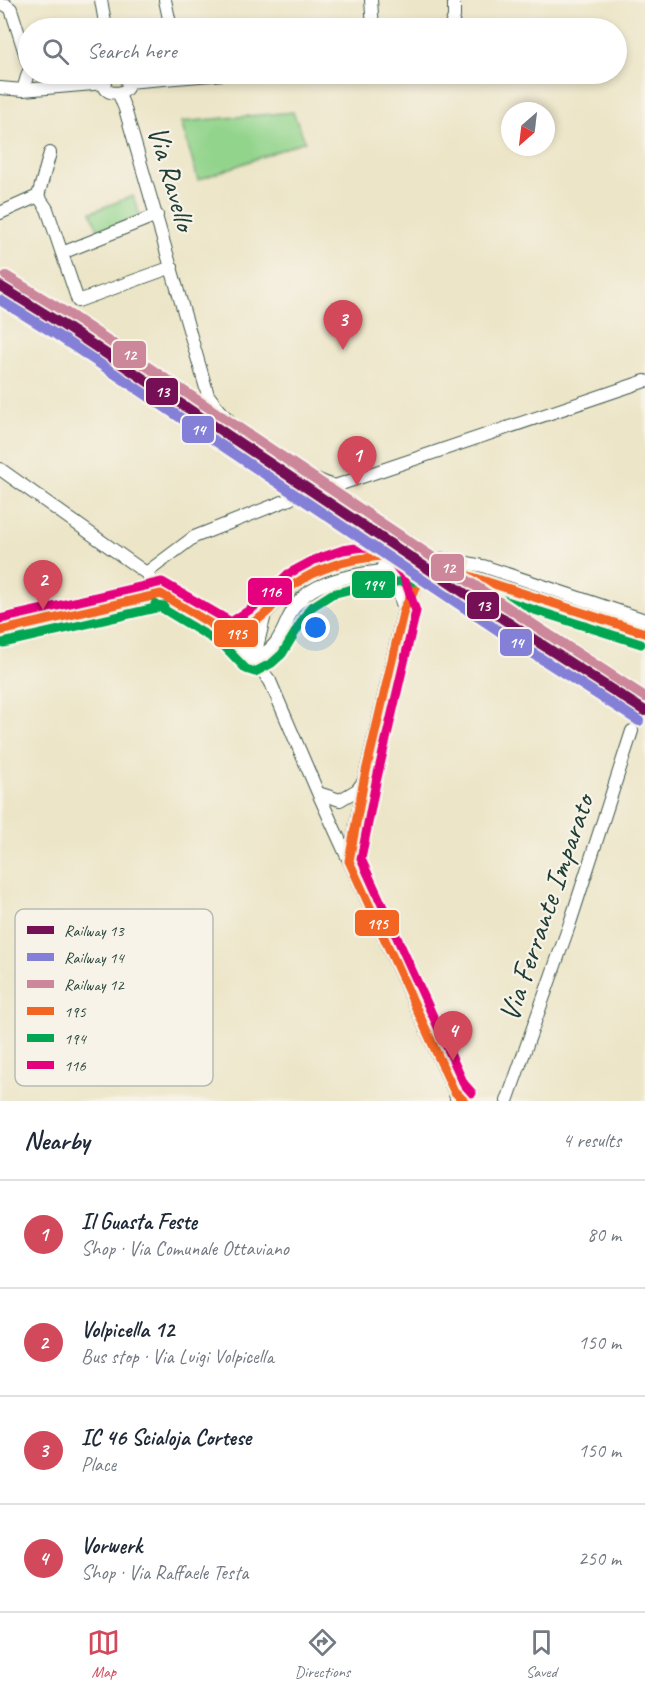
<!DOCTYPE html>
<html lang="en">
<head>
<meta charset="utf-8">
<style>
  body { margin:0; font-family:Caveat,sans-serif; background:#f6f6f7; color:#1f2937 }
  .compass { position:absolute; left:501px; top:102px; width:54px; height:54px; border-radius:50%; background:#fff; box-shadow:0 3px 9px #0003; rotate:208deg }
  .you { position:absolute; left:316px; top:628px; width:21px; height:21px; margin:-15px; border:4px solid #fff; border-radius:50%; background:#1a73e8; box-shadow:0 0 0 9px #1a73e833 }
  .badge { display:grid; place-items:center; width:39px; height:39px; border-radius:50%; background:#d1495b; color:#fff; font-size:20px; font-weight:700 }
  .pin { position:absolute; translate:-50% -50px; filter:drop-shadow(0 2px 3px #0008) }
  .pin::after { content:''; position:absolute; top:32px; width:21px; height:18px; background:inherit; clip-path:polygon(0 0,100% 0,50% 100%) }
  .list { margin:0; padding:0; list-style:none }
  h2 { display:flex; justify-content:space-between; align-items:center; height:78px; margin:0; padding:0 24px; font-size:26px }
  h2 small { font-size:20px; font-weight:400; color:#747a83 }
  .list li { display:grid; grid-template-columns:39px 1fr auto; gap:18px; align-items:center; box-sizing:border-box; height:108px; padding:0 24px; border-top:2px solid #e0e1e3 }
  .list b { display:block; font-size:22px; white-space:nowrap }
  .list p { margin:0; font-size:20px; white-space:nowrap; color:#747a83 }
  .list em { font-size:20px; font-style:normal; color:#747a83 }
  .icon { flex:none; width:33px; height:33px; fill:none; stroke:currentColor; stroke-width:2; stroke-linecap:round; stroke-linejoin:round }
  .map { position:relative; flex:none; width:645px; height:1101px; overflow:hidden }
  .search { position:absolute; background:#fff; box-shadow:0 3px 9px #0003; left:18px; right:18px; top:18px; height:66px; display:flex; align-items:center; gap:15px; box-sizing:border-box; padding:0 21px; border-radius:33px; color:#747a83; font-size:22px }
  .sheet { height:510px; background:#fff }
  nav { display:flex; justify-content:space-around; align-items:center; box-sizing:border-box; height:84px; border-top:2px solid #e0e1e3; background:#fff; font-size:16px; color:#747a83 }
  nav a { display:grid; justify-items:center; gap:3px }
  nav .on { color:#d1495b }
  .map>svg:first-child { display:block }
  .green { fill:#92d48c; stroke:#588860; stroke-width:1.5 }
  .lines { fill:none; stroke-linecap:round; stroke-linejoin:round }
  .minor-casing { stroke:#3e564a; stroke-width:14 }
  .minor { stroke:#fff; stroke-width:12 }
  .bus-1-casing { stroke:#f7f3e8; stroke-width:14 }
  .bus-2-casing { stroke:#f7f3e8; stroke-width:14 }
  .bus-3-casing { stroke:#f7f3e8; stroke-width:14 }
  .bus-1 { stroke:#f26522; stroke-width:9 }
  .bus-2 { stroke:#00a651; stroke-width:9 }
  .bus-3 { stroke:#e5007d; stroke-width:9 }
  .rail-1-casing { stroke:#f7f3e8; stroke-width:15 }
  .rail-2-casing { stroke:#f7f3e8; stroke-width:15 }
  .rail-3-casing { stroke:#f7f3e8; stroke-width:15 }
  .rail-1 { stroke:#751056; stroke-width:10 }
  .rail-2 { stroke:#8480d7; stroke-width:10 }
  .rail-3 { stroke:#cc879b; stroke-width:10 }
  .labels { text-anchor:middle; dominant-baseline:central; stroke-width:4.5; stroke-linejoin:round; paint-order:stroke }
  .street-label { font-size:30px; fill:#1f3d34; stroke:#f7f3e8 }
  .key { fill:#f7f3e8; stroke:#b6bcb2; stroke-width:1.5 }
  .key-label { font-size:16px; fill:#1f3d34 }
  .line-badge { stroke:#f7f3e8; stroke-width:2 }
  .badge-label { font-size:16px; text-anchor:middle; font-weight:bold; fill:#fff }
</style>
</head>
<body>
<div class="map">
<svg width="645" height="1101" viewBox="0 0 645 1101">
  <rect width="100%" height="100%" fill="#f7f3e8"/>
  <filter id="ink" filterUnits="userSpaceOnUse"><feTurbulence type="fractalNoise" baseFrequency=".0167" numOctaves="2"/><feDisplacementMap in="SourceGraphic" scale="12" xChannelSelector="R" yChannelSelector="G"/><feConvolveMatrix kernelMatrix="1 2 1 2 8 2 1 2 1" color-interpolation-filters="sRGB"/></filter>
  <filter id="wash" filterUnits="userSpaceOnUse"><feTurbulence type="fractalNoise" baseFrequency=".008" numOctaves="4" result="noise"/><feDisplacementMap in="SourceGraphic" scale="24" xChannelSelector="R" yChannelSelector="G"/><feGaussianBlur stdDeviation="1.35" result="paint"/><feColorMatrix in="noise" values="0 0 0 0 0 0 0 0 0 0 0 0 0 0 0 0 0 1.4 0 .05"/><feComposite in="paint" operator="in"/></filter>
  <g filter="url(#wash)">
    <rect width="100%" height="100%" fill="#ece5c7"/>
    <path class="green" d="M293,112L305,141L198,180L181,122Z
      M133,196L140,216L99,232L91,212Z"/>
  </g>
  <g filter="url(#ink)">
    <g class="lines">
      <defs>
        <path id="minor" d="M101,0L106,28
          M165,0L171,28
          M371,0L373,28
          M0,4L6,5L11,9L28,63
          M450,28L454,17V0
          M110,74C86,99 146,99 122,74
          M127,82L224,74
          M0,88L23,90L105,83
          M23,90L28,73
          M119,94L125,109L208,395C233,430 256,445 293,466C306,474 320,482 335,486L645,381
          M38,196L47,209L78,301L172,267
          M0,213L38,196L50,153
          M62,253L157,215
          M0,469L146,573L161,594L231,636L254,660L270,681L318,793L454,1091L457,1101
          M382,568L395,582L404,609
          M146,573L194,537L290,499
          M0,631L161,594
          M231,636C243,629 256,623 266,613C276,604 283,592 295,584C348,547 423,552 483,566L645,620
          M254,660C289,641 279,623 301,599C326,572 403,567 438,570C447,570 457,573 466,575L645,633
          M254,660L265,614
          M318,793L340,800L357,790L363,782
          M349,861L364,780L404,609L419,582L427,574L434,572
          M507,1101L570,923L632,731"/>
      </defs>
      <use href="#minor" class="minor-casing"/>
      <use href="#minor" class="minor"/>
      <defs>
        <path id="bus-1" d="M0,631L161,594L231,636C243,629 255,623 266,613C276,604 283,592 295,584C344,551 408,551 464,562
          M464,1101L454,1091L349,861L364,780L404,609L419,582L427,574L439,570L466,575L645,633"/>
        <path id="bus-2" d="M155,604L223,645L246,669L255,672L272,663L282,654L310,608L332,594L368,585L406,581L441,582L463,587L641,644
          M3,643L164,606"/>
        <path id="bus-3" d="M0,619L162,582L231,622L254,607L288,574L314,560L343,550L363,547L374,549L392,561L403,575L416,611L376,782L361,859L464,1084L472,1093"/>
      </defs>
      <use href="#bus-1" class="bus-1-casing"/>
      <use href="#bus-2" class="bus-2-casing"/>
      <use href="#bus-3" class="bus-3-casing"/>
      <use href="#bus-1" class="bus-1"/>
      <use href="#bus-2" class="bus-2"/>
      <use href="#bus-3" class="bus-3"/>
      <defs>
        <path id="rail-1" d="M0,286L63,325L527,635L645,711"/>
        <path id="rail-2" d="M0,300L57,335L520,645L639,721"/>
        <path id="rail-3" d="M6,276L70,315L534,625L645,697"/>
      </defs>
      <use href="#rail-1" class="rail-1-casing"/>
      <use href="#rail-2" class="rail-2-casing"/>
      <use href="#rail-3" class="rail-3-casing"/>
      <use href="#rail-1" class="rail-1"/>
      <use href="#rail-2" class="rail-2"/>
      <use href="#rail-3" class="rail-3"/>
    </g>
  </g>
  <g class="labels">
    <g class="street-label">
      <text transform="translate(172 178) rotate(74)">Via Ravello</text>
      <text transform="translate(546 908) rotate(-71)">Via Ferrante Imparato</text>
    </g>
  </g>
  <rect x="15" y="909" width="198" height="177" rx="9" class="key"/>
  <rect x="27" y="926" width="27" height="8" fill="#751056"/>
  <rect x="27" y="953" width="27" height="8" fill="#8480d7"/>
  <rect x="27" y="980" width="27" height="8" fill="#cc879b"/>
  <rect x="27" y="1007" width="27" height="8" fill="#f26522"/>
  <rect x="27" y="1034" width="27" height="8" fill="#00a651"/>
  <rect x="27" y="1061" width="27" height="8" fill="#e5007d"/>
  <g class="key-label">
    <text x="64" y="936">Railway 13</text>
    <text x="64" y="963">Railway 14</text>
    <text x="64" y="990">Railway 12</text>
    <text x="64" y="1017">195</text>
    <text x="64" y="1044">194</text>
    <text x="64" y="1071">116</text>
  </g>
  <g class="line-badge">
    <rect x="112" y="340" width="35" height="29" rx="6" fill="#cc879b"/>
    <rect x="145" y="377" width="34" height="29" rx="6" fill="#751056"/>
    <rect x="181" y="415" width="34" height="29" rx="6" fill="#8480d7"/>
    <rect x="430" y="553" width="35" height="29" rx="6" fill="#cc879b"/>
    <rect x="351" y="570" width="45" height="29" rx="6" fill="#00a651"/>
    <rect x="247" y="577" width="46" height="29" rx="6" fill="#e5007d"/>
    <rect x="466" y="591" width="34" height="29" rx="6" fill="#751056"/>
    <rect x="213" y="619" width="46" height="29" rx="6" fill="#f26522"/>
    <rect x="499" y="628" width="34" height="29" rx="6" fill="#8480d7"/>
    <rect x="354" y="909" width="46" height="28" rx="6" fill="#f26522"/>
  </g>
  <g class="badge-label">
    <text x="129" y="360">12</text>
    <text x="162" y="397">13</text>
    <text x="198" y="435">14</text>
    <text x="448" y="573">12</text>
    <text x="373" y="590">194</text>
    <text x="270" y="597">116</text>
    <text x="483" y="611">13</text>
    <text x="236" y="639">195</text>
    <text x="516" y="648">14</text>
    <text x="377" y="929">195</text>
  </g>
</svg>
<svg class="compass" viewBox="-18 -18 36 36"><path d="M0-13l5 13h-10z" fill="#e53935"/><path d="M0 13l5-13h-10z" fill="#747a83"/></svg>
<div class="you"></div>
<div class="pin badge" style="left:357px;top:486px">1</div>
<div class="pin badge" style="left:43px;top:610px">2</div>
<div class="pin badge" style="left:343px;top:350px">3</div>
<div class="pin badge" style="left:453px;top:1061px">4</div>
<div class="search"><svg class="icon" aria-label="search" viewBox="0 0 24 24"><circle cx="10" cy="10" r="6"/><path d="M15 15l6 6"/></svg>Search here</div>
</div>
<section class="sheet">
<h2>Nearby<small>4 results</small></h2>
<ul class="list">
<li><span class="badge">1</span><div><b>Il Guasta Feste</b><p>Shop · Via Comunale Ottaviano</p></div><em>80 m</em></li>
<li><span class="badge">2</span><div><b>Volpicella 12</b><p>Bus stop · Via Luigi Volpicella</p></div><em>150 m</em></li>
<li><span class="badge">3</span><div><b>IC 46 Scialoja Cortese</b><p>Place</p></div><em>150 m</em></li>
<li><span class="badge">4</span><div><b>Vorwerk</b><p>Shop · Via Raffaele Testa</p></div><em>250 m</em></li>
</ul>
</section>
<nav>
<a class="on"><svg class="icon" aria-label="map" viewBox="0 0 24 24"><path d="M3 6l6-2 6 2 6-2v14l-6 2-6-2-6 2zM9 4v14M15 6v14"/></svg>Map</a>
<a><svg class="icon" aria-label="directions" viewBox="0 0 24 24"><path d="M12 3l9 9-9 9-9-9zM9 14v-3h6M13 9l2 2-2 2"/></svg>Directions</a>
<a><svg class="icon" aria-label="saved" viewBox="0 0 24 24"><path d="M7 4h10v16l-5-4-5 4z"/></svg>Saved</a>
</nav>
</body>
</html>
